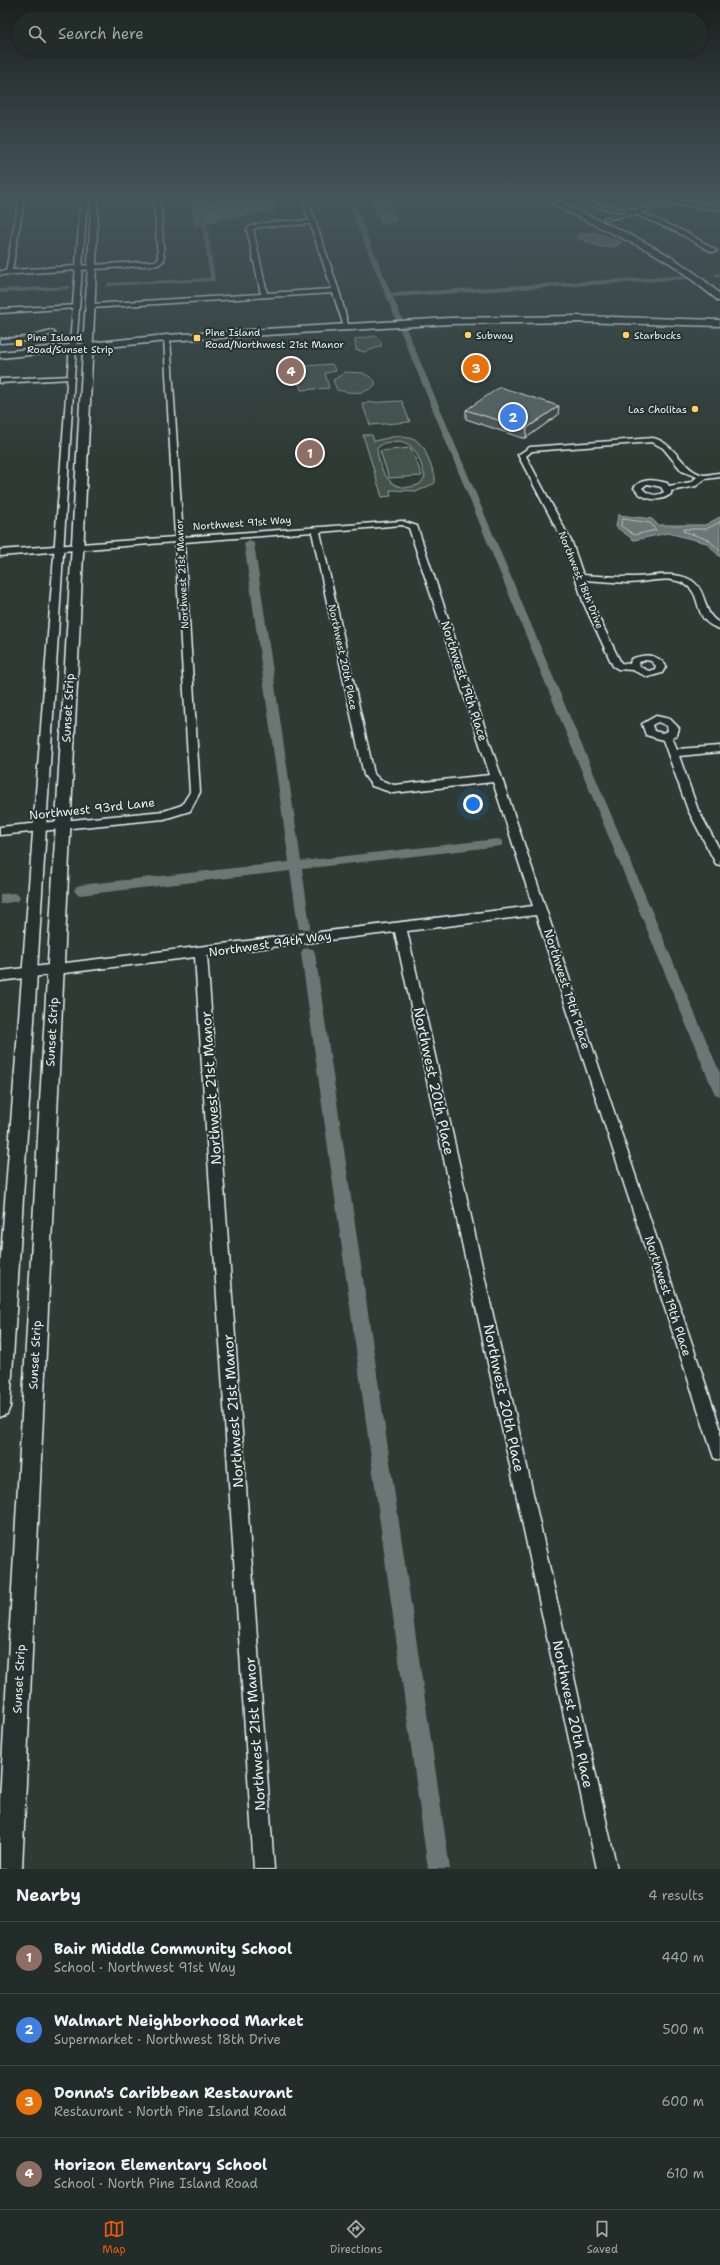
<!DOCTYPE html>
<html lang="en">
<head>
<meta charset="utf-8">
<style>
  body { margin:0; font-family:"Shantell Sans",sans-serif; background:#2a3430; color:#f1f3f6 }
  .you { position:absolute; left:473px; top:804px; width:14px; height:14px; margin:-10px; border:3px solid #fff; border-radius:50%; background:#1a73e8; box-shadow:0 0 0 6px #1a73e833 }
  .badge { display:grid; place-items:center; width:26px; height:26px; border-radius:50%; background:#ea580c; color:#fff; font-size:13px; font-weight:700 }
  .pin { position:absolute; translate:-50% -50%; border:2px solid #fff; box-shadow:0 1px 4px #0006 }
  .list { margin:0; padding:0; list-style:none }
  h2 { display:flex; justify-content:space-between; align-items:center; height:52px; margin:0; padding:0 16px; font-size:17px }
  h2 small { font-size:13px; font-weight:400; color:#a2a7a8 }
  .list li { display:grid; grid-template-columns:26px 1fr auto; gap:12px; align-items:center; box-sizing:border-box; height:72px; padding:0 16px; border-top:1px solid #3f4845 }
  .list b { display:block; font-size:15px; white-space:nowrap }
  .list p { margin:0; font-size:13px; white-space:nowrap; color:#a2a7a8 }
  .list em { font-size:13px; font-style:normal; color:#a2a7a8 }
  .icon { flex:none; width:22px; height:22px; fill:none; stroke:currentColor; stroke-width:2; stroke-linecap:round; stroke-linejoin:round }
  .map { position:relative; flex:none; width:720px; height:1869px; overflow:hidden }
  .search { position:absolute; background:#222c28; box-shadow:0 1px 3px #0004; left:12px; right:12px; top:12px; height:44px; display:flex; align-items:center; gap:10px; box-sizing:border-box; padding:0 14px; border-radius:22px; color:#a2a7a8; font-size:15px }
  .sheet { height:340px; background:#222c28 }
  nav { display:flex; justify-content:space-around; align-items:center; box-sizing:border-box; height:56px; border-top:1px solid #3f4845; background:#222c28; font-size:11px; color:#a2a7a8 }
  nav a { display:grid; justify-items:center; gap:2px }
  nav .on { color:#ea580c }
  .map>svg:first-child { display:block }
  .green { fill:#45524e; stroke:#96a2a3; fill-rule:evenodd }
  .water { fill:#6b7775; stroke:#9da8a9 }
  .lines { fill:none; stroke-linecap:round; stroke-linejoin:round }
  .shore { stroke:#b6c0c4; stroke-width:1 }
  .canal { fill:#6b7775; fill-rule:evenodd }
  .minor-casing { stroke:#e8f1f8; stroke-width:3 }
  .tertiary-casing { stroke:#e8f1f8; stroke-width:3 }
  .secondary-casing { stroke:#e8f1f8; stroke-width:3 }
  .trunk-casing { stroke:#e8f1f8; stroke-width:3 }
  .minor { fill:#26332d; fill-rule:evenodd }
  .tertiary { fill:#26332d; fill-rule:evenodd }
  .secondary { fill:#26332d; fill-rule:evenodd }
  .trunk { fill:#26332d; fill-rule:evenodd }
  .wall { fill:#4d5755; stroke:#e8f1f8 }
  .shaded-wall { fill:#3e4745; stroke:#e8f1f8 }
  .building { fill:#596563; stroke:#e8f1f8 }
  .poi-dot { fill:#ffd166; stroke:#26332d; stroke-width:1.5 }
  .labels { text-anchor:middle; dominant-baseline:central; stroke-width:4; stroke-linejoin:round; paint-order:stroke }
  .far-poi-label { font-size:10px; fill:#e8f1f8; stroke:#26332d; text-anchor:start }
  .far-street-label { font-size:10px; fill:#e8f1f8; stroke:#26332d }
  .street-label { font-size:12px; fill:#e8f1f8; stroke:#26332d }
  .near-street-label { font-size:14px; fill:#e8f1f8; stroke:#26332d }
</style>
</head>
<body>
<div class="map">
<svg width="720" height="1869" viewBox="0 0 720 1869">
  <rect width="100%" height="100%" fill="#2e3b35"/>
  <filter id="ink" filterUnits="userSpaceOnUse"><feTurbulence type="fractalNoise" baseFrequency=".025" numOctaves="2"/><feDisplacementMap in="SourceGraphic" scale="8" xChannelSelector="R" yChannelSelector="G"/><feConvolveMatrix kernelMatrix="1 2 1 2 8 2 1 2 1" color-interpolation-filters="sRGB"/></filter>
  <g filter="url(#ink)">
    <path class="green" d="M375,336L381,341V346L365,352L356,350L355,339Z
      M332,364L336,371L325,373L329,388L301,390L297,375L305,374L294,373L293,367Z
      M346,372L363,373L372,378L375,381V385C366,395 349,393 337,390L333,380Z
      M402,401L410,422L370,425L362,403Z
      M363,435H372L374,441L397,436L415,439L424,448L435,476V483L418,491L390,490L391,496L382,497ZM399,441C417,444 420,461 425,477L420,484C392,496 379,473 377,448L384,443Z
      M411,448L422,476L389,478L380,451Z"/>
    <path class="water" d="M191,194H269L274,210L225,218L195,226Z
      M664,194H680L689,199H720V207C705,203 674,202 664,194Z
      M385,199L396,221L382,222L372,200Z
      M594,232L622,242C607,254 591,243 576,237L579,234Z
      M618,515L652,519L658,525H705L720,517V557L707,543L668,533L634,540L616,527Z"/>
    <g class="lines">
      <path class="shore" d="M195,194L198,219L200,220L245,210L267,208L266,194
        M200,194L204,214L260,203V194
        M206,194L209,206L253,198L254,194
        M623,519L650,523L656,530L634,535L621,526Z
        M720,522L706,529H684L683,531L709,540L720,551"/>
      <path class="canal" d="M197,194H203L215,281L106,286L108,283L210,278Z
        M344,194H350L391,293L690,275L693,277L690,279L393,297L720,1073V1096L715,1094L713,1090Z
        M720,273V277L714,275L715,274Z
        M71,286L69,289L0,293V289Z
        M249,540L254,543L301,861L497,839L501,840L503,843L501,846L302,869L310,925L309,929H299L298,925L290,871L80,895L76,893L74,890L76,887L80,885L289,862L244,543Z
        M14,893L18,895L20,898L18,901L0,904V894Z
        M308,948L313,949L315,953L450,1869H428L301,953L303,949Z"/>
      <defs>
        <path id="minor" d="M20,194H25L12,270L156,261L158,260L154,194H160L164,260L158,265L0,275V271H6Z
          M301,194H306L339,291L349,328L344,327L333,293L91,308L88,306L91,304L261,294L247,229C255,220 296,221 309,221ZM310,224L332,289L267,293L253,229L260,227Z
          M576,194H581L600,205L634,210L675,200L720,206V210L675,204L640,212L688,233L717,251L712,252L675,231L635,214L604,220V218L628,212C608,209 591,210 576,194Z
          M79,305L77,308L0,313V309Z
          M52,331L55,333L54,334L28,341L0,343V339L28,337Z
          M167,336L170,338L183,537L402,521L417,526L720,1427V1460L714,1458L712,1452L536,915L407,931L617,1869H597L395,932L207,955L274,1869H254L195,957L0,981V971L533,906L493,782L393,793L372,786L364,775L312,532L184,542L200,792L190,811L164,819L0,835V827L164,811L182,805L190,792L175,542L0,556V550L175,537L164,338ZM402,525L409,528L490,775L394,785L380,780L374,774L320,532Z
          M72,376L73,377L70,379L0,383V379Z
          M653,438C677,444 682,471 704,475C709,475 715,473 720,473V477L705,479L696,486L671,491V494C659,503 642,500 634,488C642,477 655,480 667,483L669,486L691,482L697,477L682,471L663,448L652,442L532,451L526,456L572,543L583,575C598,576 613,577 629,577C649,578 678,568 695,583C708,595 702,614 720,623V629C691,621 704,596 686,585C670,574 646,583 628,583C613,582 599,581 584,580L592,604L621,663L630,664L631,659C645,654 656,653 666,666L662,673L648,677L632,670L618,669L613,666L584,604L564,543L518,455L530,447ZM647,484L661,487L664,492C656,497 648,495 642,488ZM646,660L651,661L656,666L655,669L649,671L640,667L639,662Z
          M656,716L670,719L679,728L677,735L672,737L677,749L720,746V752L679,756L698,810L720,850V865L716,864L688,810L663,740L646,735L642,724ZM658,722L667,726L668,731L662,733L654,731L652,725Z"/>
        <path id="tertiary" d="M92,194H98L95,295L22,1869H0V1799Z
          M84,197L87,199L74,377L10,1407L7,1414L0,1417V1268L81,199Z"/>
        <path id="secondary" d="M576,316L720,320V326L576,322L450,324L167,341L0,358V352L167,335L450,318Z"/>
        <path id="trunk" d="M531,194H543C604,224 669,246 720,294V302L676,267L653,253Z"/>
      </defs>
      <use href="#minor" class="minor-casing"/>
      <use href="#tertiary" class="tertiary-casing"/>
      <use href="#secondary" class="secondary-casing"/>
      <use href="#trunk" class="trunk-casing"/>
      <use href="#minor" class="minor"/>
      <use href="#tertiary" class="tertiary"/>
      <use href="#secondary" class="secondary"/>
      <use href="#trunk" class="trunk"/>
    </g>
    <path class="wall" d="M474,194H490L488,196Z
      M466,410L558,415L526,438H522L466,419Z"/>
    <path class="shaded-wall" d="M559,406L558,415L526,438L527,428Z"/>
    <path class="building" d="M500,387L559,406L527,428H523L466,410Z"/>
  </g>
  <linearGradient id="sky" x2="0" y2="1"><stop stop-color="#19201d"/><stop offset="0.43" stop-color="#46555c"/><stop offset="1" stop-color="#46555c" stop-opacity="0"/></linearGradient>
  <rect width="720" height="456" fill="url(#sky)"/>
  <g class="poi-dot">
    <circle cx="468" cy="335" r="4"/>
    <circle cx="626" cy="335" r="4"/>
    <rect x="193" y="334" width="8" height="8" rx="2"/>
    <rect x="15" y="339" width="8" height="8" rx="2"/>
    <circle cx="695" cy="409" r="4"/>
  </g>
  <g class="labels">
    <g class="far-poi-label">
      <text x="205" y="332">Pine Island<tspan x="205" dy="12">Road/Northwest 21st Manor</tspan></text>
      <text x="476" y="335">Subway</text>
      <text x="634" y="335">Starbucks</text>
      <text x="27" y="337">Pine Island<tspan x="27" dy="12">Road/Sunset Strip</tspan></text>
      <text x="687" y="409" text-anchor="end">Las Cholitas</text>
    </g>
    <g class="far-street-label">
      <text transform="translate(242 523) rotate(-4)">Northwest 91st Way</text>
      <text transform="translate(182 574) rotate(-93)">Northwest 21st Manor</text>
      <text transform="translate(581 580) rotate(68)">Northwest 18th Drive</text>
      <text transform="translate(343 657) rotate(78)">Northwest 20th Place</text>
    </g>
    <g class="street-label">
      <text transform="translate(464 681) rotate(72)">Northwest 19th Place</text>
      <text transform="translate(68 708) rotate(-87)">Sunset Strip</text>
      <text transform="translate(92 809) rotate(-6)">Northwest 93rd Lane</text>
      <text transform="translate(270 944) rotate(-8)">Northwest 94th Way</text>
      <text transform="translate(567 989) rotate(72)">Northwest 19th Place</text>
      <text transform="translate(52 1032) rotate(-87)">Sunset Strip</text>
      <text transform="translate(668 1296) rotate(72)">Northwest 19th Place</text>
      <text transform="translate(35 1355) rotate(-87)">Sunset Strip</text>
      <text transform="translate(19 1679) rotate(-87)">Sunset Strip</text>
    </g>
    <g class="near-street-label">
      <text transform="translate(434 1081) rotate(78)">Northwest 20th Place</text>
      <text transform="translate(211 1088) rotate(-94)">Northwest 21st Manor</text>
      <text transform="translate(504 1398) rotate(78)">Northwest 20th Place</text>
      <text transform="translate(233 1411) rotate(-94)">Northwest 21st Manor</text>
      <text transform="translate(573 1714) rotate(78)">Northwest 20th Place</text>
      <text transform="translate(255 1734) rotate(-94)">Northwest 21st Manor</text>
    </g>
  </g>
</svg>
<div class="you"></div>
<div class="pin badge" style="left:310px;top:453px;background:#8d6e63">1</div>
<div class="pin badge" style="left:513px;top:417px;background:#3f7fe0">2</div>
<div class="pin badge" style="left:476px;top:368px;background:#e8710a">3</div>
<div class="pin badge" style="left:291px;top:371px;background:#8d6e63">4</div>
<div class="search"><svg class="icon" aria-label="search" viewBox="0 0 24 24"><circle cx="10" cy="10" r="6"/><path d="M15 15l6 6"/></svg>Search here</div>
</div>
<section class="sheet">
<h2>Nearby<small>4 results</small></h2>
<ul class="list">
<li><span class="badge" style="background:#8d6e63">1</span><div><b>Bair Middle Community School</b><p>School · Northwest 91st Way</p></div><em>440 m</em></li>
<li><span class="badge" style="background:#3f7fe0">2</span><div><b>Walmart Neighborhood Market</b><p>Supermarket · Northwest 18th Drive</p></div><em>500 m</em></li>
<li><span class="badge" style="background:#e8710a">3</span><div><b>Donna's Caribbean Restaurant</b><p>Restaurant · North Pine Island Road</p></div><em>600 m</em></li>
<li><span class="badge" style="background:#8d6e63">4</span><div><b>Horizon Elementary School</b><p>School · North Pine Island Road</p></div><em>610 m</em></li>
</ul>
</section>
<nav>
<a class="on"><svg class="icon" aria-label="map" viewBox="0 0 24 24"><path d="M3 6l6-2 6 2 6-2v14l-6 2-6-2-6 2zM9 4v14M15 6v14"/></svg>Map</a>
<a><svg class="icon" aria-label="directions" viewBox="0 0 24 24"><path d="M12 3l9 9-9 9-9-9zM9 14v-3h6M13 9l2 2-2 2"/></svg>Directions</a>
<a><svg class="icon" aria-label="saved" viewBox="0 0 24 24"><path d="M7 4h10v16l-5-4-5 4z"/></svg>Saved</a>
</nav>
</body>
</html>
